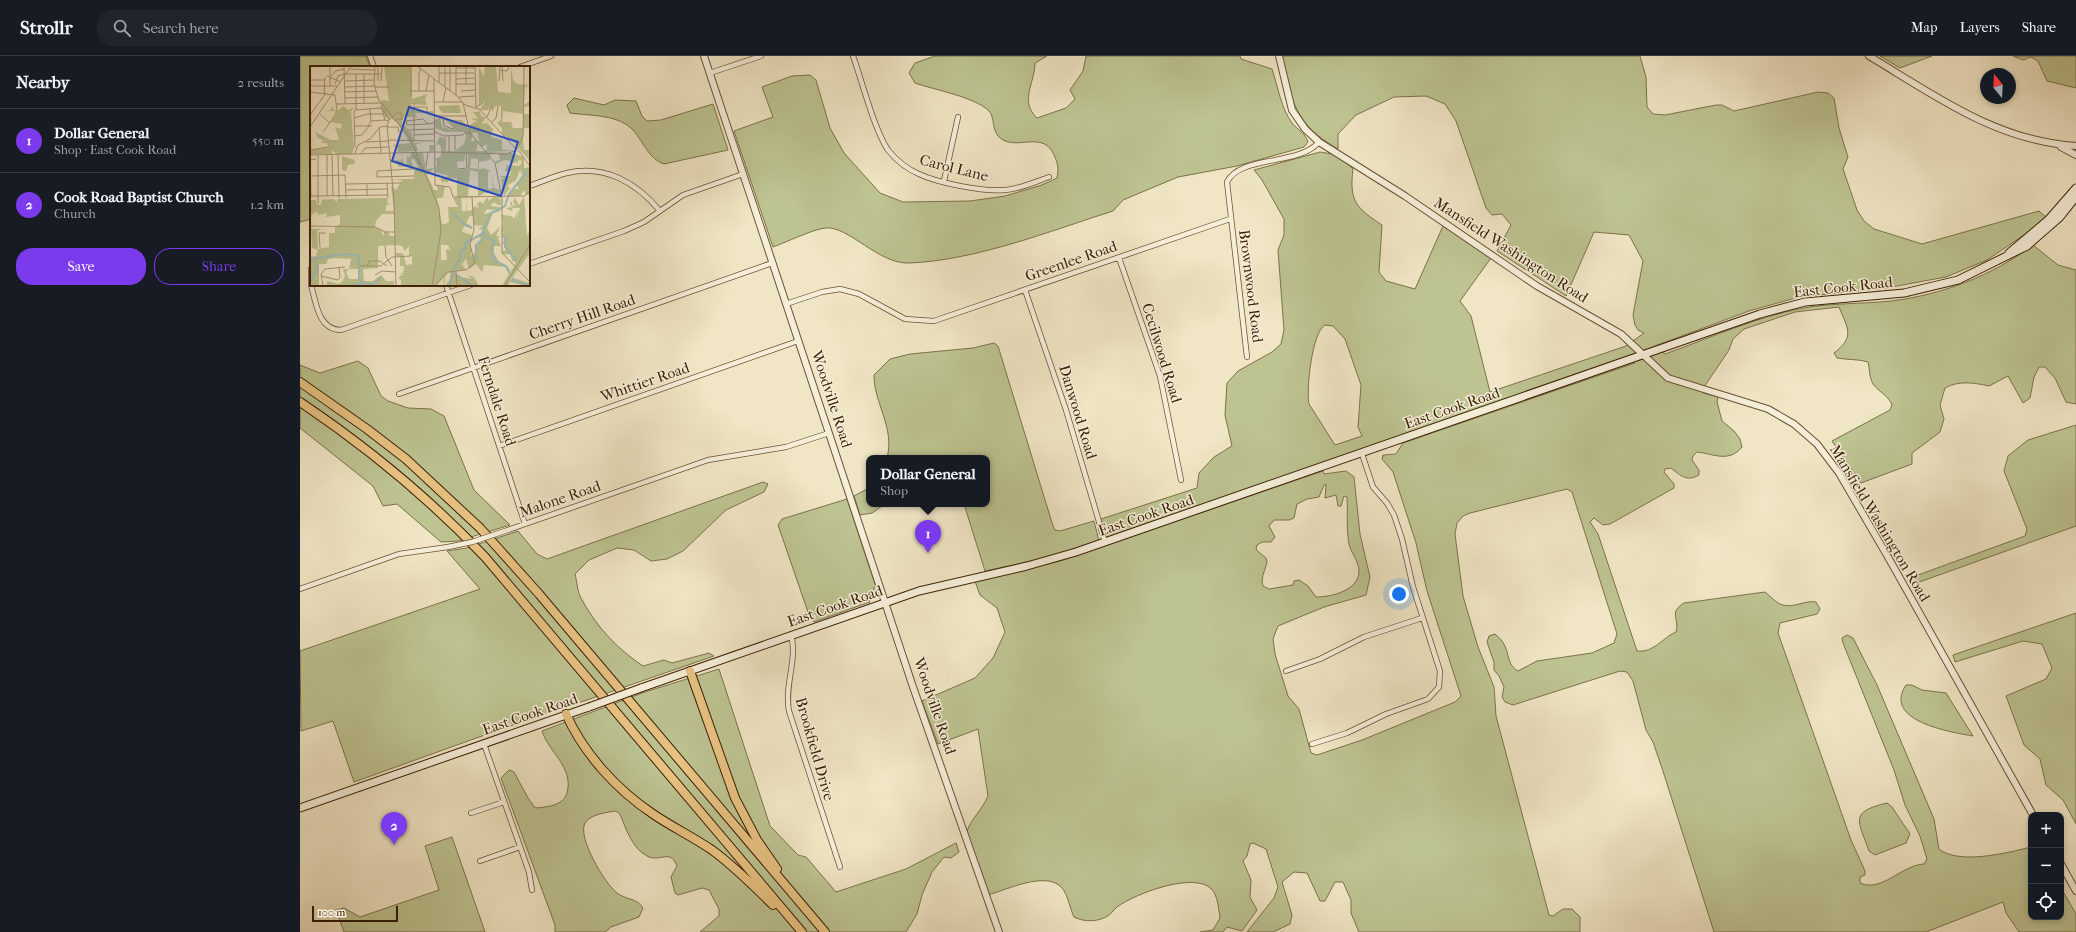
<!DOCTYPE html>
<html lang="en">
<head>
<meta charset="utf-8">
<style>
  body { margin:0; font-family:"IM FELL French Canon",serif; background:#20242c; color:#f1f3f6 }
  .controls { position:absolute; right:12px; bottom:12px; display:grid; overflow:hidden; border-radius:8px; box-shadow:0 2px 6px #0003 }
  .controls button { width:36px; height:36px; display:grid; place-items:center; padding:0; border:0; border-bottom:1px solid #363941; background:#171b24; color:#f1f3f6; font:20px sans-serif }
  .compass { position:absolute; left:1680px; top:12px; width:36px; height:36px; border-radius:50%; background:#171b24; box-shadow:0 2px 6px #0003; rotate:342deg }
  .scale { position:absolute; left:12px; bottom:10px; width:86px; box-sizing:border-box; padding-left:4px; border:2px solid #3c2004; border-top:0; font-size:11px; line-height:14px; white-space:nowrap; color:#3c2004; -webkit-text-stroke:3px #f5eed9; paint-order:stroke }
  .you { position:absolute; left:1099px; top:538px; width:14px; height:14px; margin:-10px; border:3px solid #fff; border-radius:50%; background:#1a73e8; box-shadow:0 0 0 6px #1a73e833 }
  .badge { display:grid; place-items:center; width:26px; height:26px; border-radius:50%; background:#7c3aed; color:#fff; font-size:13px; font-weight:700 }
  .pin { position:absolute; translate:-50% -33px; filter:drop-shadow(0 1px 2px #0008) }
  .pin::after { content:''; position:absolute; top:21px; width:14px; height:12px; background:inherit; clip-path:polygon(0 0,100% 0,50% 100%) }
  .popup { position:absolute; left:566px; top:399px; width:124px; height:52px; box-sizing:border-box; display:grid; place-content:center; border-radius:8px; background:#171b24; filter:drop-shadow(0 1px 3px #0005); font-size:13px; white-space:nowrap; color:#9ea1a6 }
  .popup b { font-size:15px; color:#f1f3f6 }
  .popup::after { content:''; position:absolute; left:50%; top:100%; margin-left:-8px; border:8px solid transparent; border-top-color:#171b24 }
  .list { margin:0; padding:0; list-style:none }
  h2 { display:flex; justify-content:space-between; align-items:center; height:52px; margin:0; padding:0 16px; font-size:17px }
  h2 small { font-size:13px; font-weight:400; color:#9ea1a6 }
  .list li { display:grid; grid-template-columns:26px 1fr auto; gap:12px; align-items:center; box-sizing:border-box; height:64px; padding:0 16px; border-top:1px solid #363941 }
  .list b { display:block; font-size:15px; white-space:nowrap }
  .list p { margin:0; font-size:13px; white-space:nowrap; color:#9ea1a6 }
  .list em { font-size:13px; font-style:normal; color:#9ea1a6 }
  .actions { display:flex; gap:8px; padding:12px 16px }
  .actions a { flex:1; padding:9px 0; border:1px solid #7c3aed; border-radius:16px; text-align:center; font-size:14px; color:#7c3aed }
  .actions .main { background:#7c3aed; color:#fff }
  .icon { flex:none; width:22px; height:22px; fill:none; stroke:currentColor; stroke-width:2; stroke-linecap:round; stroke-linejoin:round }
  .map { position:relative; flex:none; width:1776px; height:876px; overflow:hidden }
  header { display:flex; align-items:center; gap:24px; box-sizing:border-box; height:56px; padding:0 20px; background:#171b24; border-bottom:1px solid #363941 }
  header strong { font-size:19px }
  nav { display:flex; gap:22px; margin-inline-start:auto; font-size:14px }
  .search { width:280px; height:36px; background:#20242c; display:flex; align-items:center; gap:10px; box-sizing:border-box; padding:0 14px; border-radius:16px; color:#9ea1a6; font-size:15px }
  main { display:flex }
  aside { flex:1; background:#171b24 }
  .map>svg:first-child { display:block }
  .green { fill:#bdc391; stroke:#7c724a; fill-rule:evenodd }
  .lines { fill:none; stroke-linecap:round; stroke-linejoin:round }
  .minor-casing { stroke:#695134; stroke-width:6 }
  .tertiary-casing { stroke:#695134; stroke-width:8 }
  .secondary-casing { stroke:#3c2004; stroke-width:9 }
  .trunk-casing { stroke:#3c2004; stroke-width:10 }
  .minor { stroke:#f5eed9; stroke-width:4.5 }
  .tertiary { stroke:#f5eed9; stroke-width:6 }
  .secondary { stroke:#f5eed9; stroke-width:7 }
  .trunk { stroke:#e8c282; stroke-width:8 }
  .minor-bridge-casing { stroke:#695134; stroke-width:6; stroke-linecap:butt }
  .secondary-bridge-casing { stroke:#3c2004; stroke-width:9; stroke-linecap:butt }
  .minor-bridge { stroke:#f5eed9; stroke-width:4.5 }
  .secondary-bridge { stroke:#f5eed9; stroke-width:7 }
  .labels { text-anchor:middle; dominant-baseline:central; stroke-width:3; stroke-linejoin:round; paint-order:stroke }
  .street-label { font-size:15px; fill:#3c2004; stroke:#f5eed9 }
  .inset-river { fill:none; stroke:#9cbdbb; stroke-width:2 }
  .inset-road { fill:none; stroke:#a89677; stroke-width:1 }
  .view { fill:#1d4ed8; fill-opacity:0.15; stroke:#1d4ed8; stroke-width:2 }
  .inset-edge { fill:none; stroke:#3c2004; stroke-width:2 }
</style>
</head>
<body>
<header>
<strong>Strollr</strong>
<div class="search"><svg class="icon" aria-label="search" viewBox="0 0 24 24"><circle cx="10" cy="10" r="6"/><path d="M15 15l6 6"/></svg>Search here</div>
<nav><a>Map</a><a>Layers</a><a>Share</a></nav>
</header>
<main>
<aside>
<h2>Nearby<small>2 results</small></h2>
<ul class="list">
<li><span class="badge">1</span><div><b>Dollar General</b><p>Shop · East Cook Road</p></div><em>550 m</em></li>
<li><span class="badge">2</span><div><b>Cook Road Baptist Church</b><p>Church</p></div><em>1.2 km</em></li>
</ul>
<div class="actions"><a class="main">Save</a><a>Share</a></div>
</aside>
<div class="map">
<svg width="1776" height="876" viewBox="0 0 1776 876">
  <rect width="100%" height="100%" fill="#f0e5c4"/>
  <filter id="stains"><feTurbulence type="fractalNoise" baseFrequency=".005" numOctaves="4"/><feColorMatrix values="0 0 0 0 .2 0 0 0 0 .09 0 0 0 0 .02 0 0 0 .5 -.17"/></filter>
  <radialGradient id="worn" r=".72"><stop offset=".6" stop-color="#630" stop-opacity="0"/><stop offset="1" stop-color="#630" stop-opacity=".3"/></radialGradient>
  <path class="green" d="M0,0H66L70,11H11V163L0,166Z
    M635,0H747L735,7C735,27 719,45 737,62L766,52L775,43L770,34L783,15L786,0H940L941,3L972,13C978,31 981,52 992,67C998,74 1005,77 1008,86L1004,91L937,110L878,121L823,144L813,155C750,175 677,204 610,207C579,209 548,169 525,172C511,174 487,186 473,191L434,75L473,61L462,31L492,20L510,19L516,24L530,72L544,97L580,137L603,146L670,145L705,140L742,129L757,122C759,112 758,108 754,99C744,75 719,93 703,84C690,76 696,63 689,55C675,41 635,34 615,27L609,17L615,7Z
    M982,0H1340L1346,21L1347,51L1353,58L1365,59L1416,49H1422L1434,55L1518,36L1528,37L1534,42L1539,72L1548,101L1543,113L1557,154L1564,165L1574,173L1622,188L1739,155L1746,161L1724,179L1687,204L1646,221L1586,232L1499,241L1449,255L1355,290L1365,298C1410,282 1456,261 1503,252C1532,247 1562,248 1591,245C1641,239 1692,220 1733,189L1758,209L1776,214V348L1766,346L1755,322L1745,311H1739L1734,321L1730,342L1723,347L1708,320L1689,330C1675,327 1659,324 1645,332L1640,349L1644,363L1640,376L1612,397V408L1561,427L1532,385L1590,354L1592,349C1589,340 1579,336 1573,328C1569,321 1570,314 1568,306C1559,303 1548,304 1537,302L1534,297C1555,281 1548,273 1539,251L1495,256L1444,273L1433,283L1429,294L1404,331L1403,337L1418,341L1417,346L1422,365L1434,375L1440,383L1442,391C1429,407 1414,398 1397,396L1393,400L1392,404L1399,414V419C1387,426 1381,420 1371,412L1365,413L1364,416L1374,428V432L1310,468L1303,469L1294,462L1290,466L1298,478L1337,595C1354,597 1362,582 1376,576C1380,562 1368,557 1384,547L1465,536C1470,540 1477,548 1483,549C1495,552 1504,544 1516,546L1520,553L1517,558L1480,567L1478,577L1551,784L1565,815V819L1560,821V827C1581,837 1602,809 1624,808L1627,803L1620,780L1605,749L1594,714L1543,587L1542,582L1547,579L1553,582L1577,629L1634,763L1639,793C1659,809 1707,797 1731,791V861H1761V832L1776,858V876H1719L1706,857L1703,846L1626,876H1414L1362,712L1353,686L1346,674L1333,625L1327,616L1320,615L1213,649L1205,646L1202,641L1204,631L1199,620L1194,614V606L1187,586L1189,580L1195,578C1213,592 1203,606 1218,615L1237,605L1292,597L1314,587L1317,578L1272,436L1267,433L1170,457L1163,460L1157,467L1155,478L1163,540L1178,591L1194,631L1196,660L1249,859L1253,860L1263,853H1272L1280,861V876H1059L1051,857V844L1043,826H1035L1025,845H1020L1007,817L994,816L982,826L992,859L990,868L973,876H947L974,842L978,831L966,793L953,787L950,788L947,800L943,805L951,824L950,841L957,854L942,875L927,871L923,876H900L913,874L920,862C919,855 918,845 915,838C903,811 834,838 817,851C813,854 811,859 806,861C796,866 784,866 774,861C770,853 768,839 762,832C747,814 706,834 688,839L667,776C669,765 683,753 688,740L678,673L638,688L622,645L675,622L693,602L705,576L697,552L680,539L675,525L760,505L1023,415L1024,418L1046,415L1054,421L1060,478L1070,521L1066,539L1024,551L978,570L973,583L975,598L988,640L999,653L1011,697L1017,699L1062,684L1155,646L1161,640L1127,535L1116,487L1093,416L1082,403L1083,399L1096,398L1103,387L1335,307L1321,303L807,482L801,463L897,432L899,417L914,401L932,390L925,359L927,327L938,315L972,296L981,288L984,274L978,194L984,179V163L962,124L954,114L1020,96L1038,99L1053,113C1049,145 1056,152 1082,169L1079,216L1086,225L1115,233L1143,170L1191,202L1160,245L1171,260L1190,336L1326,290L1344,277L1338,274L1335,269L1333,259L1343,205L1329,179L1294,176L1266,240L1197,195L1211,169L1202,158L1192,159L1186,152L1156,65L1145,48L1126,40L1094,41L1056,59L1038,78V93C996,69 991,46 982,0ZM1025,269L1033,270L1045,283L1061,329L1058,371L1062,380L1035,389L1009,348C1006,334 1012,276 1025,269ZM1026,428L1025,442L1036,439L1038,450H1041L1044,440L1047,441C1048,456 1046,472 1049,488C1051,497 1058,504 1059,514C1060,534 1032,541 1016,541L1008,530L999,524L994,525L993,529L969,533L963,530C959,520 970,508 966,502C963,499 959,497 956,493L957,489L962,486H971L975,481L969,470L974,464H989L994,462L997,448L1007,443L1019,441L1024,429Z
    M1580,0H1632L1600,12Z
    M1713,0H1776V32L1747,25L1738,5L1731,1L1723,4Z
    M274,42L304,49L315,44L336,45L342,60L347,65L361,64L413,48L428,94L364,108C349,103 344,87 334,75C319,58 291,60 270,57L267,49Z
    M694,287L698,290L753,470L755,474L760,475L794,465L799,485L745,502L685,515L664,448H687V402H587C595,371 574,348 574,319L590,303L610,298L673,292Z
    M58,305L68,312L81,340L88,345L108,352L131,353L144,360L174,434L210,469L158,485L141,486L97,448L83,450L73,430L0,372V309L20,317Z
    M1776,369V470L1611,529L1607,523L1725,480L1727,473L1704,415L1708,400L1728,384Z
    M463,426L468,428L464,436L426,454L383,495L367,503L351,505L334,494L317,492L289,504L275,518C277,525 277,535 281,542C296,570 316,592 343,610L364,604L372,607L409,597L414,600L284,645L260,652L54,726L33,665L1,675L0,595L180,533L147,495L167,492L218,475L237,498L247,503Z
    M569,432V448H585L572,457L560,459L554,440Z
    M547,443L576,531H574V539L569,544L570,546L514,566L509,559L478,469L482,463Z
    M1776,557V768L1763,744L1746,729L1740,703L1724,689L1706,640L1746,623L1752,612L1742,588L1723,585L1655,606L1653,599Z
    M419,613L470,770L498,799L506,801L536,836L606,813L656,787L659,796L651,802L644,801L632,816L622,839L617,858L606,876H400L419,860V853L409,834L402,832L378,839L375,837L371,821L377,810C370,792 359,807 347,800C332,792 326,773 320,758L316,755C307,756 289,759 285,767C277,781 305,828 317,837C326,844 337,842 343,852L339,861L311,871L305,876H255V869L201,722L209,714L214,716L228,742L235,752C247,751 263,750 267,737C274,711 249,697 242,675L345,636Z
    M1606,629H1612L1622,634L1646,637L1673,680C1650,676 1582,665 1606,629Z
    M1587,747L1592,751L1610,778L1606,787L1575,799L1569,795C1558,764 1549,756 1587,747Z
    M152,781L185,876H44L36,854L44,852L60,861L139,834L125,790Z"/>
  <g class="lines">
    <defs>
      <path id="minor" d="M70,0L74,11
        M553,0C562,25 574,73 588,94C596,104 607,113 619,118C638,127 683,136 705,134C720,133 735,126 749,121
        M220,11L251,0
        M410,17L461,0
        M644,125L658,61
        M229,130C242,126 254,120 267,117C305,108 337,127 360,155
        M819,202L860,320L881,424
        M229,208L324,175L344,166L383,139L443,118
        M11,213V229
        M11,229C16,246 18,274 41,274L171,229
        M146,229L225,468
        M725,234L766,354L805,486
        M486,248L522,236L540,233L559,238L605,263L634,265L930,163
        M947,301L927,126C940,99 999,110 1019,86
        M99,338L472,207
        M199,390L498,285
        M208,474L408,404L486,391L529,377
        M0,533L99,498L148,491
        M491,579C498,602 484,629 489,655L540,811
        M986,615L1020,603L1064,581L1122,562
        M184,688L229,816L232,834
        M1012,688L1047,677L1086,658L1128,643L1139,631L1140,615L1113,531L1102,483L1094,459L1087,447L1073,431L1062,398
        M171,757L204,746
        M180,805L220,791"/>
      <path id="tertiary" d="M404,0L613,631L699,876
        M979,0L992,54L1005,73L1019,86L1105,140L1237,230L1321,278L1368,322L1468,353L1494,368L1517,388L1539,417L1588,501L1733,759
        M1569,0C1636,40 1696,85 1776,90
        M1761,91L1776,99
        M1761,808L1776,835"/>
      <path id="secondary" d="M1709,197L1748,164L1776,132
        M341,632L619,535L727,510L776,496L1460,258L1505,246L1604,237L1658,224L1727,190L1760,161L1776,141
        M0,752L289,651"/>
      <path id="trunk" d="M0,326L67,373L106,403L180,472L239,538L525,876
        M0,346C67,391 129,442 185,501L502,876
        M390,615L435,742L457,784L477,813
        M266,658C284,698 317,734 353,758C372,771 393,781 412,794C434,810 454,830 473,849"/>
    </defs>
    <use href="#minor" class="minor-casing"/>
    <use href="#tertiary" class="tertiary-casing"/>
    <use href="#secondary" class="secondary-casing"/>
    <use href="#trunk" class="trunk-casing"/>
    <use href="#minor" class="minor"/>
    <use href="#tertiary" class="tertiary"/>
    <use href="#secondary" class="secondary"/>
    <use href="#trunk" class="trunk"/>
    <defs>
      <path id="minor-bridge" d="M148,491L172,486L208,474"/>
      <path id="secondary-bridge" d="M289,651L341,632"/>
    </defs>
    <use href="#minor-bridge" class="minor-bridge-casing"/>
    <use href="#secondary-bridge" class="secondary-bridge-casing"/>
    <use href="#minor-bridge" class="minor-bridge"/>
    <use href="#secondary-bridge" class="secondary-bridge"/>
  </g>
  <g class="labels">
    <g class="street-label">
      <text transform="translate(654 112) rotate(14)">Carol Lane</text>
      <text transform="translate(1211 194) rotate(33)">Mansfield Washington Road</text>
      <text transform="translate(771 205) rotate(-19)">Greenlee Road</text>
      <text transform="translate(951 230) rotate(83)">Brownwood Road</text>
      <text transform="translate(1543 231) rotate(-6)">East Cook Road</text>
      <text transform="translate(282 261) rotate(-19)">Cherry Hill Road</text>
      <text transform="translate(862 297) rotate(73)">Cecilwood Road</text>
      <text transform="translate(345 326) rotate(-19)">Whittier Road</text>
      <text transform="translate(532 343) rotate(72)">Woodville Road</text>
      <text transform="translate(197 345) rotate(72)">Ferndale Road</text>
      <text transform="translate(1152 352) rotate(-19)">East Cook Road</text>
      <text transform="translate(778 356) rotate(73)">Danwood Road</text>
      <text transform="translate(260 443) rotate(-19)">Malone Road</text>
      <text transform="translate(846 459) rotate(-19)">East Cook Road</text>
      <text transform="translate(1580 467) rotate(59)">Mansfield Washington Road</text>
      <text transform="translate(535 550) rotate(-19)">East Cook Road</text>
      <text transform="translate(635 650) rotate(71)">Woodville Road</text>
      <text transform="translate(230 658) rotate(-19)">East Cook Road</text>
      <text transform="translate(515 693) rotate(74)">Brookfield Drive</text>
    </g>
  </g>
  <g transform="translate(10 10)">
    <rect width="220" height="220" fill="#f0e5c4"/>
    <path d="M74,0H101L102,33L117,28L115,33L117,39L101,38L107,51H94L92,57L101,66L104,77L119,76L106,78L108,85L88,86V82L82,79L100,77L88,58L81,52L75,51L70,37L72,34L79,35ZM175,0H186L188,26L201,27V1L203,14L207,18L220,19L215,21L214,39L220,35V40L214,41V48H220V70L219,62H214L213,73L214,84H220V95L209,83L213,75L210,80L192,68V62L187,57L191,54V40H185L182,47V40L178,44H170L175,35L169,39V1L174,11ZM193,45L213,48V62H203L201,56H192ZM149,39L151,47H133L129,43V40ZM22,40L24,44H29L33,40L38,44L45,41L41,45L44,82L42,88H26L22,84V88H1V84L18,81L17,77H12L13,74L8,72L5,66L21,74H29L25,61L31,63L32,58L21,56L26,45H14L21,44ZM168,43L172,51H176L172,58L177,57L183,63L181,71L192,74V83L203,85L177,86L202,87L214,91V102L220,101V128L216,129L214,124L210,130H198L204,123H209L207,119L212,109L210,104L206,114L197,120L200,122L194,130L191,114L194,112L189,110H200L201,105H187H195L197,99L210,100L212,95L208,94V98L207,96L201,98L200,95L194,94L186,98L185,95L190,94L188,87L179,89L180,94L169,96V104L173,102L181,105L178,106V123L183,122L182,107L184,122L190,124L191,130L186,127H174L169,131L151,132L152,145H156L157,134V145L163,144L164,140L169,142L167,138L170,135L173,138L177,131L179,135L183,131H191L188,133H191V139H188L184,136L180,140L190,141L184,144L177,143L174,147L176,148L191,142L190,145L183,147L177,162L181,169L190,161L186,170H190L188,172L191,180H184V187L189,196L199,202L200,207L206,197L204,195L200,196L202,194L200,188L193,189L192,185L197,184L195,178H192L194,174L191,168L194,167L191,165L193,156L191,149L202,150L204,153L208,144L206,155L210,142H203L201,145L196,142L202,141L200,138L202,135V139L205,140L203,135L205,132L209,139L214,130L217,170L220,164V187L200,215L203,212L219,217L220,220L200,216L198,220H192L199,208L195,201L174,199L172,206L166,198L159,203L156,193L152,198L156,204L146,205V207L149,211L162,213L158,209L164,211L169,220H135L140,213V206L135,210V215L133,220L134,211L126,220H91V214L88,212L93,208H87L93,207L94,200H90V190H86L85,187H93L96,199L102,198V190H99V180L95,185L92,180L85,179L68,180V202L53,203L54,215H63L71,209L76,215H85L83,220H17V215L28,218L32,216L35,210L33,203H39L36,206L39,213H48V203H39L41,193L25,192L18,193L16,198H9V220H0V191L6,190L8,184L2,182L1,163H12L7,165L8,183L19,181V167H25V161L30,158V149L16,151L17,147L8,149L7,145L0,150V134H6L7,139H11L12,134H8L23,133L27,136V133L77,132L78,138H83L76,139V145H84L81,120L86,124L92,114L81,113H104V104L108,101L104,93L101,94L103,100L98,101H89L85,94L91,95L93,92V100H97V89L100,92L101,87H113L116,103L124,102L117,109L124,124H128L127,120H135L133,131H139L127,132L132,158H135L139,156L138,141H148L143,132L147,131V112L139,113L137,117L134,115L133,118L131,114H128L139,110L125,106L127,96L125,93L131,90V82L129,78L124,80V85L120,86L119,79H126L129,71L136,72V85H145L154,78L156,70L155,66H136L125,62L124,54L130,52L132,61L142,64L143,61L136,54H152L159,64L160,59L167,55L161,53L168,52L163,46H168ZM163,66L168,67L169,77L172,81L177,78L176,85H166L168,77L166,74L161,76ZM155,88H158V103L148,104L147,96L154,95ZM161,92L168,93V103L160,102ZM160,104L168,106V130H158ZM72,148H84L85,170H80L78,166L74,165V170L71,166L73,164L65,161L66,155ZM160,150H163V159L173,160L168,163L173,164L171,168L161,176L168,171L171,172L163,190L160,188L162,187L160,176L162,169L152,166L154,160L163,161L156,157ZM131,179H138L140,184L136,183L137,194H131ZM32,90L45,94L44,98L38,99L36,105L32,104Z" fill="#bdc391" fill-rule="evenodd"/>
    <path class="inset-river" d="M142,146L155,159L162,162M174,166L178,172L184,175L181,186L185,195L196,200L200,207M196,170L195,181L207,195M0,193L36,188L49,190V212L52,217L64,218L71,211M166,194V179L175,171M147,209L163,220M203,212V215L219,220M0,217L2,211L8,204L4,193M40,220L52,217M136,220L141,216L144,202L151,191L149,188L156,181L155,177L172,168L181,147L195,140L199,128L220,102"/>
    <path class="inset-road" d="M20,0V20M34,0L35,38M65,0L64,18L69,35M101,0V30M107,0L147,30L155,39L169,43L206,83M165,0L166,41L173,37M192,0L193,15M156,1V18M146,2H165M39,3L65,4M189,4L197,5L199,0M129,7H164M35,8H72M46,8V44M17,10L31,16M21,10L26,5L34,3M124,13L125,119L140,121L143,131L214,130L220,125M146,13L165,12M0,14H15M35,15L64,14M68,15V0M71,15L72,0M189,15L190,0M129,16V0M25,18L28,10L34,8M146,18H165M0,20H27M135,20V0M35,21L65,20M65,21H79M101,25H124M109,25V7L111,3M116,25L119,9M140,25V0M151,25L165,24M0,26L25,29L27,44M35,26L66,25M14,28L15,11M146,29V0M149,31L165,30M35,32L68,31M69,34L100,72L129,142L131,165L122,220M124,36H152M133,36L136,21M54,37V8M104,37V46H124M153,37L160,67L185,97L192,132V187L220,216M27,38L70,37M71,40L75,54L78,55M104,41H117V46M73,43L79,54L87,47H91L92,53H86M46,44L71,42M10,48L20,57M58,48H73M0,49L16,27M124,50H157M104,51V74M133,51L134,60L143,63M177,51L182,40M44,52L58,48M79,54L77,60L84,134L86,220M61,55L75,54M182,56L186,52L188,40M118,58L113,53L96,55L97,59L116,58L124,57M44,60H62M58,60L61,55L60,43M0,61L41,0M69,61L71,87M77,61H88L89,67M99,64L124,63M13,66L24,51M125,66L134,70L153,69L154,67H160M104,69L124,68M45,70L52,69L59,60M79,74L124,75M56,76L79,75M45,82L44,45L46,44M208,83L213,70L214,0M0,84L18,81M145,84V70M208,84L220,100M139,86V70M103,87L110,99M45,88L48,79L60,73L70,61L77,60M51,88L55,82L79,81M0,89L124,86L196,88L207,84M17,89V130M22,89L23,130M28,89L29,132M116,101L118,86M103,103L67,105V111L104,110M148,103L157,102L156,88M0,110L35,109L36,132M57,117V130M77,117L78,132M36,118L91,117M36,124L77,123M0,130L78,129M1,130L0,94L6,93M8,138V89M0,160L65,161L75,166H85M75,180L76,191L82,200M10,182L9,167H16M50,200H71L82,191L101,190M57,200L59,195H70L77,200M146,205L147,220M65,209L72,205L86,206M11,210L28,214L30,211L29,201M13,220L11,208L15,203L35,201M125,220L137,206L156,204L165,197L160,179L164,163L162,131M194,220L220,179"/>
    <path class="view" d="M99,41L208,76L191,130L82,95Z"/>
    <rect width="220" height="220" class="inset-edge"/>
  </g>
  <rect width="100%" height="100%" filter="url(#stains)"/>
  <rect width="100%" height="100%" fill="url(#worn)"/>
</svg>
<div class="controls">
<button>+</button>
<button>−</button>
<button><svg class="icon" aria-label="locate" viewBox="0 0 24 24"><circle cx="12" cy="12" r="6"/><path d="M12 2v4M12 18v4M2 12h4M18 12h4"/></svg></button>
</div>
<svg class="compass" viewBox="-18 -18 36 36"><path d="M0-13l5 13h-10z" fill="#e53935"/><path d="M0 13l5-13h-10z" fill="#9ea1a6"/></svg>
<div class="scale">100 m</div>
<div class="you"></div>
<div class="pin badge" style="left:628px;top:497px">1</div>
<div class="popup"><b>Dollar General</b>Shop</div>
<div class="pin badge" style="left:94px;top:789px">2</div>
</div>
</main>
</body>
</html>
